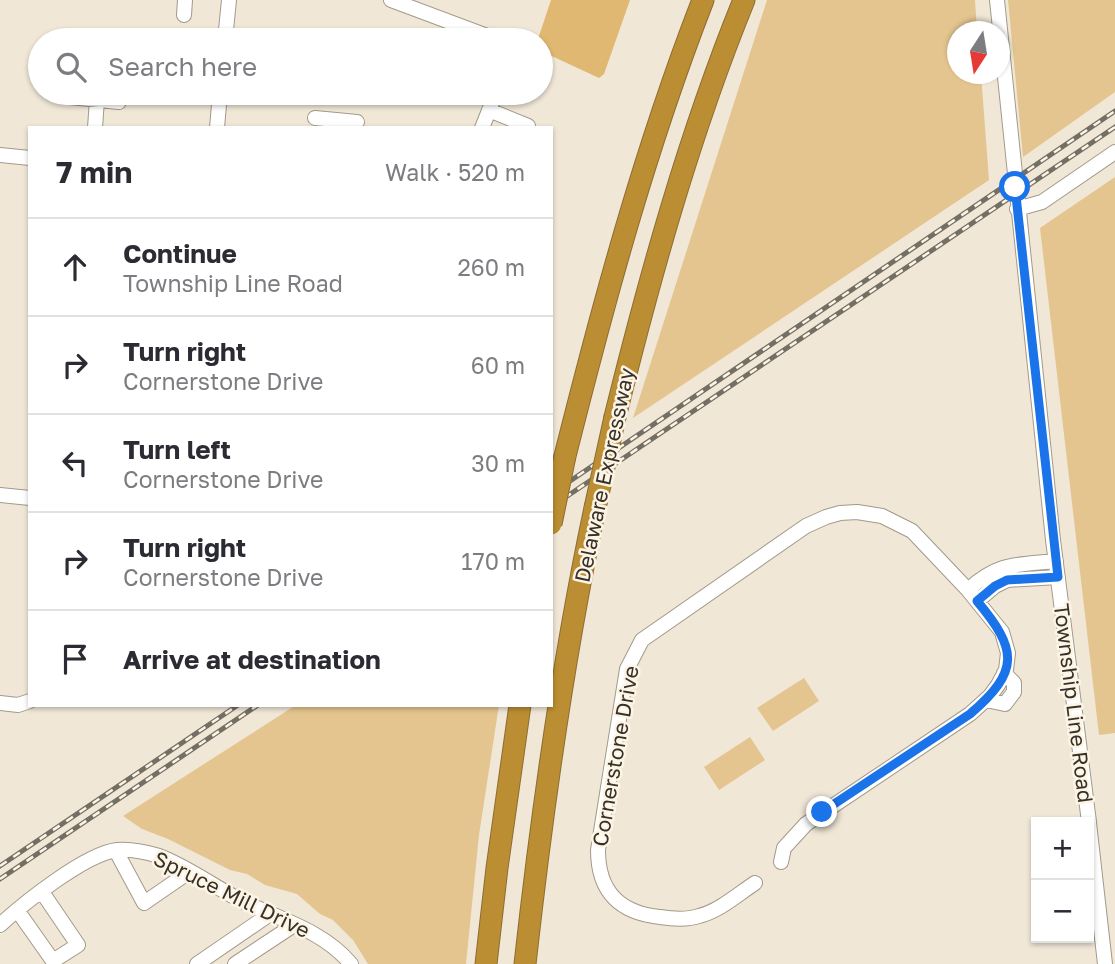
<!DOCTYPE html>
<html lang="en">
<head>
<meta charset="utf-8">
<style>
  body { margin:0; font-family:"Golos Text",sans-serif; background:#f7f7f7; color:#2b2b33 }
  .controls { position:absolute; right:21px; bottom:21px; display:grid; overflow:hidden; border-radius:0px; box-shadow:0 2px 5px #0004 }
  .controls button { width:63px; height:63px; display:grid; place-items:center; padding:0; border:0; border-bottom:2px solid #e1e1e2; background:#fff; color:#2b2b33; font:35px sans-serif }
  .compass { position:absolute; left:947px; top:21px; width:63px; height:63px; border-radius:50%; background:#fff; box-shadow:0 2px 5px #0004; rotate:192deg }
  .stop { position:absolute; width:21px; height:21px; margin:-16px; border:5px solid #1a73e8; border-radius:50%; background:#fff }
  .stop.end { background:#1a73e8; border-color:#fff; box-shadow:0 2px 7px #0008 }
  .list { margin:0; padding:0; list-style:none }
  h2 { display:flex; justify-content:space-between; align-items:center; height:91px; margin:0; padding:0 28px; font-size:30px }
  h2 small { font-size:23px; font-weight:400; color:#7c7c81 }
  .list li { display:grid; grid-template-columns:46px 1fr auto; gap:21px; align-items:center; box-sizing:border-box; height:98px; padding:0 28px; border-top:2px solid #e1e1e2 }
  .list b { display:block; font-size:26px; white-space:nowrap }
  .list p { margin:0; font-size:23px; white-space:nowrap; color:#7c7c81 }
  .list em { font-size:23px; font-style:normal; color:#7c7c81 }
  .icon { flex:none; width:38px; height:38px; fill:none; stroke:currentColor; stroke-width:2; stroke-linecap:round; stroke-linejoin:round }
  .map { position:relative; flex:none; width:1115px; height:964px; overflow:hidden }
  .search { position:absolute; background:#fff; box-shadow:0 2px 5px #0004; left:28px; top:28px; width:525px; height:77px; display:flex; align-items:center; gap:18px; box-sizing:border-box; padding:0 24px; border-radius:38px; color:#7c7c81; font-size:26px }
  .panel { position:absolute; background:#fff; box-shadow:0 2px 5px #0004; left:28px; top:126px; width:525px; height:581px; border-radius:0px }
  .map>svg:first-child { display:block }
  .green { fill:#e4c58f }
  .water { fill:#e0b871 }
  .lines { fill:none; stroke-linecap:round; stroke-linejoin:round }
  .minor-casing { stroke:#a29a8a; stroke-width:16 }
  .highway-casing { stroke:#8c6d30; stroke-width:23 }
  .minor { stroke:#fff; stroke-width:14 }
  .highway { stroke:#bb8e33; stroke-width:21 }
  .rail-casing { stroke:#746f65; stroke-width:5 }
  .rail { stroke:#fef4e4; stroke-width:2.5; stroke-dasharray:8; stroke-linecap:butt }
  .highway-bridge-casing { stroke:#8c6d30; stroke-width:23; stroke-linecap:butt }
  .highway-bridge { stroke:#bb8e33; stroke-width:21 }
  .route { stroke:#1a73e8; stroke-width:9 }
  .labels { text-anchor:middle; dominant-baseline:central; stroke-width:5; stroke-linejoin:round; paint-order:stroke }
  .street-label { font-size:21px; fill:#35312b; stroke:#fef4e4 }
</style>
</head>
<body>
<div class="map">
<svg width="1115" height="964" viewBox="0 0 1115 964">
  <rect width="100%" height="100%" fill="#f0e7d7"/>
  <path class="green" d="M767,0H975L977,31L958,32V74H981L989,180L633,418Z
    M1008,0H1115V92L1023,157Z
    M1115,177V733L1099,735L1040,228Z
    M804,678L819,701L773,731L757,708Z
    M296,705H499L479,835L466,964H368L353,940L333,920L320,914L297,894L265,885L247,874L230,870L168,839L142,829L123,816Z
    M750,737L765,760L719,790L704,767Z"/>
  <path class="water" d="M551,0H630L604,74L599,78L541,51L539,36Z"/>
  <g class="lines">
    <defs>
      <path id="minor" d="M391,0L498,40
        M997,0L1053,540L1089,822
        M184,15L185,0
        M225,40L229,0
        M70,97L119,102
        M489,110L528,126
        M315,118L357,122
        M95,128L97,99
        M217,128L220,93
        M482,128L496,93
        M0,155L30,158
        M1017,209L1042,202L1115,152
        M0,495L30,498
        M968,590C998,562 1017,565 1056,561
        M977,601L995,586L1007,580L1058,577
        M986,700L1005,704L1014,692V683L1004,673
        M0,703L18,705L30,701
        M1089,823L1105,964
        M116,851L144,903L189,872
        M755,883C737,895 719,911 699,916C687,920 673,919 660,917C620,913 598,892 598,850L627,669L642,640L806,526L826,517L840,513L857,512L882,516L912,531L968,590L1002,632L1008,653L1006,670L998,685L990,696L970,714L806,824L784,848L781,862
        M17,910L53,961L78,945L42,892
        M0,925C24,903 85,854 117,850C131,849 146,852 159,856C188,867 213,886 240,900C278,919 323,930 351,964
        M197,964L270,914
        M235,964L294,925"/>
      <path id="highway" d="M615,417C650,276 689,135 744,0
        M565,456C604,301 645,149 703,0
        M486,964L497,868L520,705
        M525,964C542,811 563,658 595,508"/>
    </defs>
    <use href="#minor" class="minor-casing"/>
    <use href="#highway" class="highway-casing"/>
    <use href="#minor" class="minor"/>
    <use href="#highway" class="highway"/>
    <defs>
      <path id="rail" d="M551,494L1115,111
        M551,507L1115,127
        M0,866L238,705
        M0,879L258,705"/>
    </defs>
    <use href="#rail" class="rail-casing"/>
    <use href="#rail" class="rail"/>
    <defs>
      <path id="highway-bridge" d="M595,508L615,417
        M551,524L565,456"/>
    </defs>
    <use href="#highway-bridge" class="highway-bridge-casing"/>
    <use href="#highway-bridge" class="highway-bridge"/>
  </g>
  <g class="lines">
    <path class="route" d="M822,812L970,714C1020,671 1018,650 977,601L995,586L1007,580L1058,577L1015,187"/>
  </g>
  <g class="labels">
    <g class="street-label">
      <text transform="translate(604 475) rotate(-78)">Delaware Expressway</text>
      <text transform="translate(1074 703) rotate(83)">Township Line Road</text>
      <text transform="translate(615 756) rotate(-80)">Cornerstone Drive</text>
      <text transform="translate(232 894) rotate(26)">Spruce Mill Drive</text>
    </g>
  </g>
</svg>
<div class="controls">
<button>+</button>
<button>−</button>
</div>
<svg class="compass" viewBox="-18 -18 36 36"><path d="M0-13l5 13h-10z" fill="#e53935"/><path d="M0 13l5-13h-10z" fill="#7c7c81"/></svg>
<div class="stop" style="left:1015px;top:187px"></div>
<div class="stop end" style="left:822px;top:812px"></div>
<div class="search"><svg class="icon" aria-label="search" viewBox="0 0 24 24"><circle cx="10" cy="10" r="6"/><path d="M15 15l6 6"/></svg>Search here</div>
<section class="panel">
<h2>7 min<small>Walk · 520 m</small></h2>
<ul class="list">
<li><svg class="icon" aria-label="ahead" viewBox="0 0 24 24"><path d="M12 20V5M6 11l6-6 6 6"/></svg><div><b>Continue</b><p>Township Line Road</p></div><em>260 m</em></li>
<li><svg class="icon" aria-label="right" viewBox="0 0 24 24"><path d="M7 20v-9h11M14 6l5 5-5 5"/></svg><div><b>Turn right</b><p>Cornerstone Drive</p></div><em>60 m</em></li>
<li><svg class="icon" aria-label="left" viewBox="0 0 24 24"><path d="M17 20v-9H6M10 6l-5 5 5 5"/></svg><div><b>Turn left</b><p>Cornerstone Drive</p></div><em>30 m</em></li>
<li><svg class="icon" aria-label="right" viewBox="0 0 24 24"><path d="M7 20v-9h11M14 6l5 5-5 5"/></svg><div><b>Turn right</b><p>Cornerstone Drive</p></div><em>170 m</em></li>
<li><svg class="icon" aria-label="arrive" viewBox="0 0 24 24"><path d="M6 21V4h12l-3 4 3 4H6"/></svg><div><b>Arrive at destination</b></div></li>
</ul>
</section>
</div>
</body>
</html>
